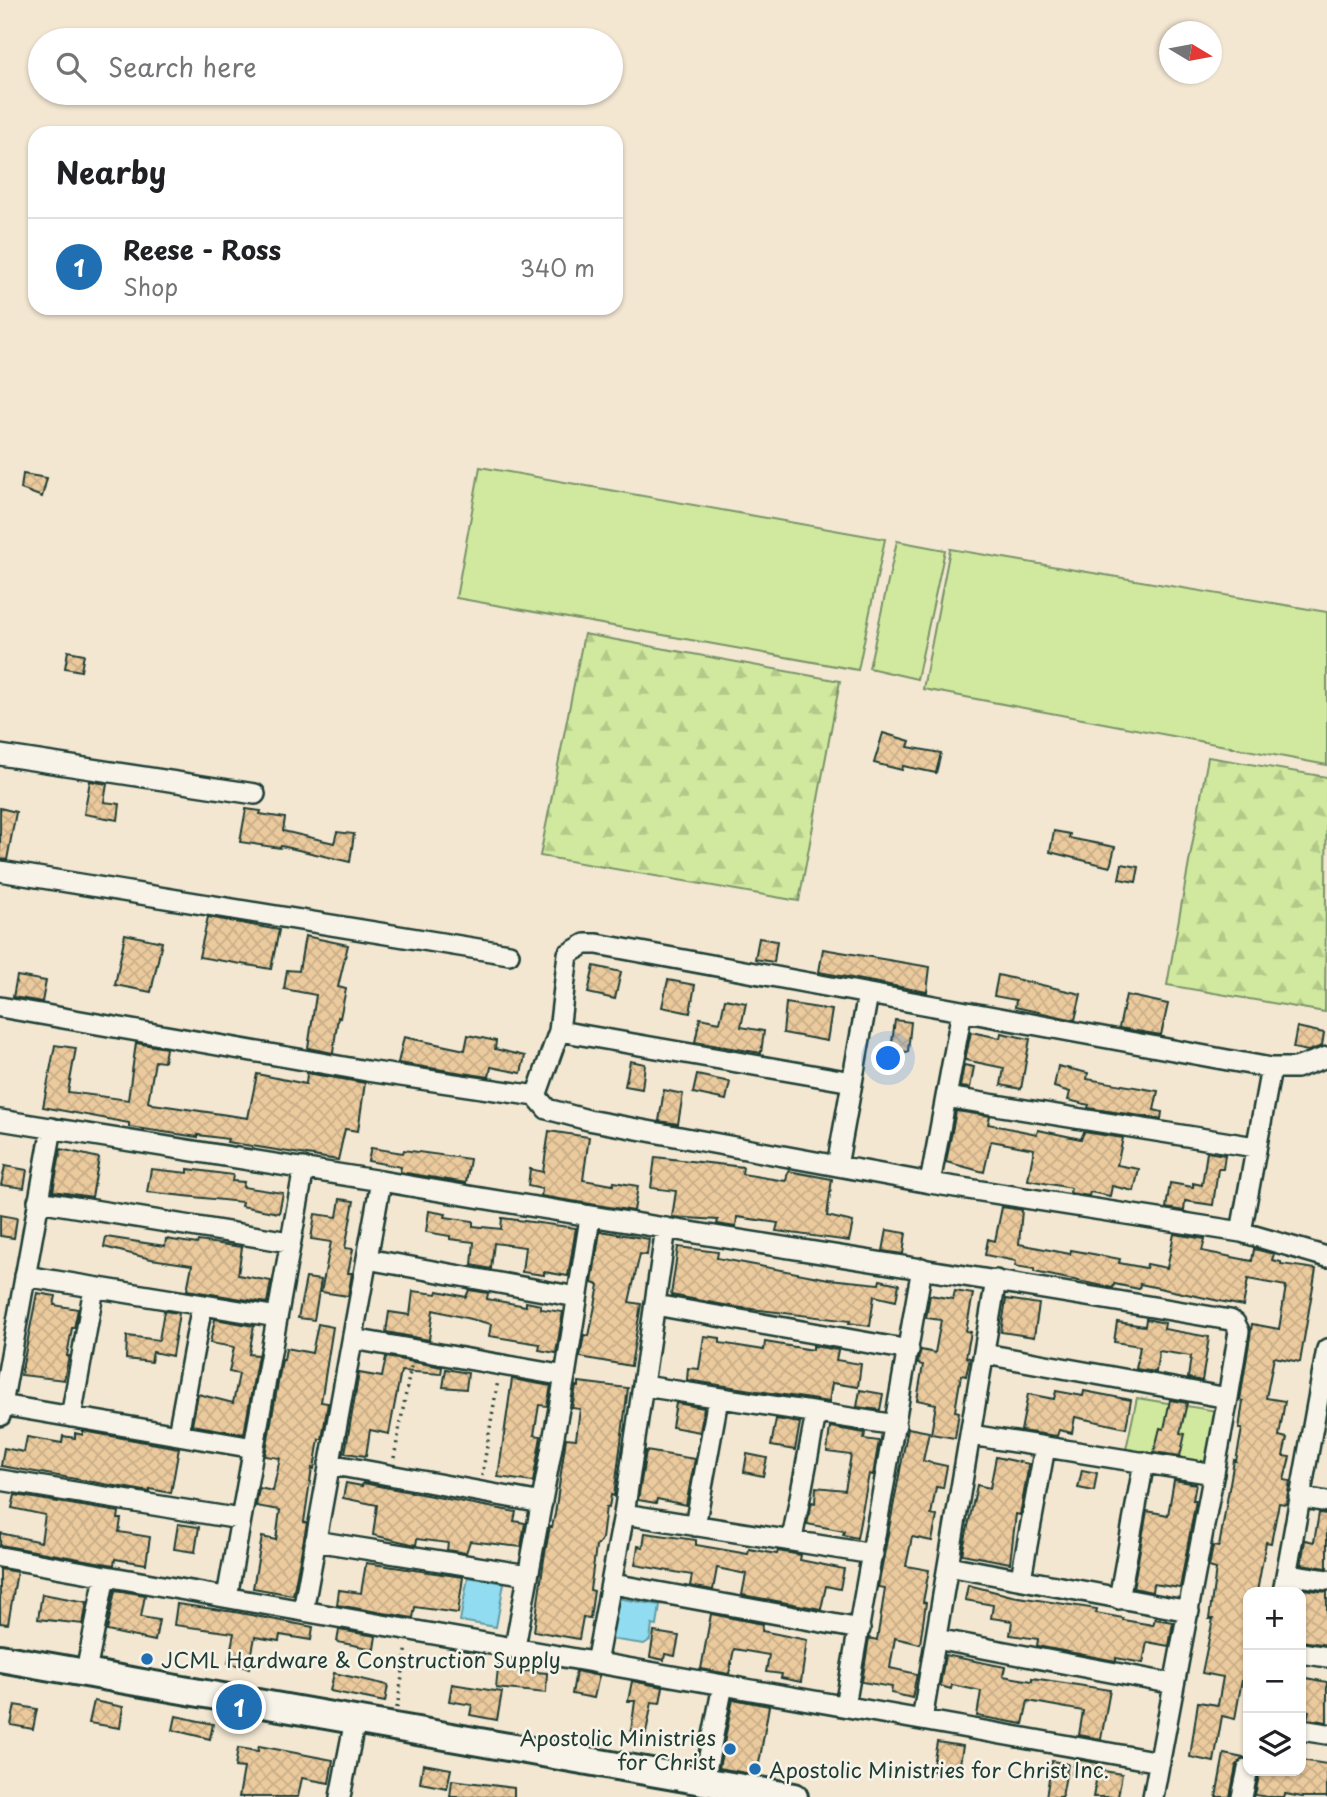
<!DOCTYPE html>
<html lang="en">
<head>
<meta charset="utf-8">
<style>
  body { margin:0; font-family:"Playpen Sans",sans-serif; background:#f2f2f2; color:#202124 }
  .controls { position:absolute; right:21px; bottom:21px; display:grid; overflow:hidden; border-radius:14px; box-shadow:0 2px 5px #0004 }
  .controls button { width:63px; height:63px; display:grid; place-items:center; padding:0; border:0; border-bottom:2px solid #e0e0e0; background:#fff; color:#202124; font:35px sans-serif }
  .compass { position:absolute; left:1159px; top:21px; width:63px; height:63px; border-radius:50%; background:#fff; box-shadow:0 2px 5px #0004; rotate:100deg }
  .you { position:absolute; left:889px; top:1059px; width:24px; height:24px; margin:-18px; border:5px solid #fff; border-radius:50%; background:#1a73e8; box-shadow:0 0 0 10px #1a73e833 }
  .badge { display:grid; place-items:center; width:46px; height:46px; border-radius:50%; background:#1f6fb2; color:#fff; font-size:23px; font-weight:700 }
  .pin { position:absolute; translate:-50% -50%; border:4px solid #fff; box-shadow:0 2px 7px #0006 }
  .list { margin:0; padding:0; list-style:none }
  h2 { display:flex; justify-content:space-between; align-items:center; height:91px; margin:0; padding:0 28px; font-size:30px }
  h2 small { font-size:23px; font-weight:400; color:#757577 }
  .list li { display:grid; grid-template-columns:46px 1fr auto; gap:21px; align-items:center; box-sizing:border-box; height:98px; padding:0 28px; border-top:2px solid #e0e0e0 }
  .list b { display:block; font-size:26px; white-space:nowrap }
  .list p { margin:0; font-size:23px; white-space:nowrap; color:#757577 }
  .list em { font-size:23px; font-style:normal; color:#757577 }
  .icon { flex:none; width:38px; height:38px; fill:none; stroke:currentColor; stroke-width:2; stroke-linecap:round; stroke-linejoin:round }
  .map { position:relative; flex:none; width:1327px; height:1797px; overflow:hidden }
  .search { position:absolute; background:#fff; box-shadow:0 2px 5px #0004; left:28px; top:28px; width:595px; height:77px; display:flex; align-items:center; gap:18px; box-sizing:border-box; padding:0 24px; border-radius:38px; color:#757577; font-size:26px }
  .panel { position:absolute; background:#fff; box-shadow:0 2px 5px #0004; left:28px; top:126px; width:595px; height:189px; border-radius:21px }
  .map>svg:first-child { display:block }
  .grass { fill:#d1e99e; stroke:#789369; stroke-width:2 }
  .forest { fill:url(#forest-firs); stroke:#789369; stroke-width:2 }
  .water { fill:#91dcf1; stroke:#639ca5; stroke-width:2 }
  .building { fill:url(#building-cross-hatch); stroke:#1f3d34; stroke-width:2 }
  .lines { fill:none; stroke-linecap:round; stroke-linejoin:round }
  .street-casing { stroke:#1f3d34; stroke-width:24 }
  .secondary-casing { stroke:#1f3d34; stroke-width:32 }
  .path { stroke:#1f3d34; stroke-width:3.5; stroke-dasharray:2 5; stroke-linecap:butt }
  .street { stroke:#f7f3e8; stroke-width:19 }
  .secondary { stroke:#f7f3e8; stroke-width:26 }
  .poi-dot { fill:#1f6fb2; stroke:#f7f3e8; stroke-width:2.5 }
  .labels { text-anchor:middle; dominant-baseline:central; stroke-width:5; stroke-linejoin:round; paint-order:stroke }
  .poi-label { font-size:21px; fill:#1f3d34; stroke:#f7f3e8; text-anchor:start }
</style>
</head>
<body>
<div class="map">
<svg width="1327" height="1797" viewBox="0 0 1327 1797">
  <defs>
    <pattern id="forest-firs" width="22" height="20" patternUnits="userSpaceOnUse" patternTransform="scale(1.75)"><rect width="22" height="20" fill="#d1e99e"/><path d="M5 1l3.5 6h-7zM16 11l3.5 6h-7z" fill="#b3c989"/></pattern>
    <pattern id="building-cross-hatch" width="8" height="8" patternUnits="userSpaceOnUse" patternTransform="scale(1.75)"><rect width="8" height="8" fill="#ebca9d"/><path d="M0 0l8 8M0 8l8-8" fill="none" stroke="#c9ae88"/></pattern>
  </defs>
  <rect width="100%" height="100%" fill="#f3e7d2"/>
  <filter id="ink" filterUnits="userSpaceOnUse"><feTurbulence type="fractalNoise" baseFrequency=".0143" numOctaves="2"/><feDisplacementMap in="SourceGraphic" scale="14" xChannelSelector="R" yChannelSelector="G"/><feConvolveMatrix kernelMatrix="1 2 1 2 8 2 1 2 1" color-interpolation-filters="sRGB"/></filter>
  <g filter="url(#ink)">
    <path class="grass" d="M480,467L885,539L858,670L456,598Z
      M897,541L945,550L917,679L869,668Z
      M950,549L1327,612V765L923,689Z
      M1137,1398L1217,1411L1207,1468L1125,1454Z"/>
    <path class="forest" d="M584,634L840,681L799,901L540,856Z
      M1208,757L1327,777L1325,1012L1167,985Z"/>
    <path class="water" d="M468,1577L504,1583L496,1627L460,1621Z
      M616,1598L660,1605L657,1626L652,1625L650,1640L644,1644L609,1639Z"/>
    <path class="building" d="M23,474L47,478L42,497L21,489Z
      M68,651L84,654L81,671L65,668Z
      M883,733L910,741L908,747L941,753L936,773L903,766L902,770L874,763Z
      M90,781L107,784L104,802L120,804L118,820L84,814Z
      M0,808L16,812L7,860L0,859Z
      M246,809L261,811L260,814L285,818L283,831L334,843L337,832L354,834L350,862L281,846L280,848L240,842Z
      M1054,831L1070,834L1069,838L1115,847L1110,867L1050,852Z
      M1122,864L1139,867L1136,882L1119,879Z
      M208,917L279,930L271,969L199,957Z
      M125,934L162,942L151,992L115,985Z
      M305,936L348,945L338,987L346,989L340,1018L338,1017L333,1053L308,1048L316,995L284,989L287,970L299,971Z
      M759,938L777,941L774,962L755,959Z
      M823,949L930,967L927,992L819,972Z
      M594,966L621,972L615,999L588,993Z
      M998,975L1081,994L1075,1020L1015,1007L1016,1000L994,996Z
      M17,976L46,981L42,1002L13,997Z
      M668,980L695,985L690,1013L662,1007Z
      M1126,995L1168,1004L1161,1035L1119,1028Z
      M725,999L746,1003L741,1027L764,1031L761,1053L695,1042L700,1018L720,1022Z
      M786,1003L832,1010L827,1041L783,1033Z
      M895,1020L911,1022L908,1052L891,1050Z
      M1297,1027L1324,1033L1322,1046L1308,1051L1293,1048Z
      M971,1032L1000,1038L1001,1033L1030,1039L1021,1089L1001,1085L1004,1068L965,1060Z
      M468,1035L496,1041L495,1049L525,1056L521,1073L491,1067L489,1077L398,1063L404,1037L465,1050Z
      M136,1043L166,1048L164,1062L155,1061L148,1102L153,1104L248,1118L257,1074L306,1084L307,1073L365,1083L358,1131L345,1129L338,1160L227,1142L228,1139L198,1135V1137L129,1127V1123L43,1107L55,1045L76,1048L68,1092L128,1100Z
      M630,1061L645,1064L642,1089L625,1086Z
      M964,1065L974,1067L970,1088L960,1087Z
      M1058,1066L1088,1073L1087,1079L1158,1091L1154,1110L1162,1112L1161,1119L1088,1108L1089,1105L1068,1100L1070,1092L1054,1087Z
      M697,1075L730,1082L726,1100L693,1093Z
      M664,1090L683,1094L678,1124L659,1121Z
      M956,1111L990,1116L988,1124L1037,1134L1038,1130L1081,1139L1084,1132L1123,1138L1117,1165L1139,1169L1134,1191L1112,1186L1110,1196L1090,1192L1089,1196L1070,1193L1071,1188L1028,1180L1034,1149L991,1141L984,1172L946,1162Z
      M549,1131L589,1137L583,1180L613,1185L614,1182L638,1186L634,1211L541,1196L542,1189L528,1186L530,1169L543,1172Z
      M371,1148L403,1153L404,1150L470,1159L466,1183L400,1172L401,1167L368,1161Z
      M61,1149L99,1158L92,1197L53,1191Z
      M1207,1152L1225,1155L1223,1169H1218L1213,1205L1185,1201L1184,1211L1166,1208L1170,1183L1193,1187V1183L1202,1185Z
      M655,1157L743,1167L742,1174L786,1181L788,1171L832,1179L827,1216L853,1222L849,1241L776,1231L778,1223L737,1217L736,1227L717,1224L718,1220L672,1217L676,1191L651,1188Z
      M5,1166L27,1170L24,1188L1,1185Z
      M151,1169L188,1173V1169L233,1175L232,1181L244,1182L243,1187L283,1193L279,1213L241,1206L242,1202L147,1192Z
      M340,1199L354,1201L345,1248L353,1249L348,1273H352L348,1296L321,1292L331,1242L311,1239L315,1214L337,1217Z
      M1002,1207L1022,1210L1019,1244L1070,1254L1071,1250L1120,1259L1119,1263L1146,1268L1147,1264L1167,1268L1174,1234L1205,1239L1202,1251L1252,1261L1254,1249L1274,1254L1272,1260L1281,1262V1264L1316,1269L1300,1362L1274,1357L1266,1398L1285,1401L1279,1436L1287,1438L1283,1456L1290,1457L1284,1480L1290,1481L1286,1504L1279,1503L1271,1543L1266,1542L1257,1592H1248V1627L1244,1648L1248,1649V1663H1245L1235,1719L1222,1716L1214,1762L1190,1757L1198,1702L1218,1705L1223,1677L1202,1673L1213,1619H1209L1216,1569L1209,1567L1213,1546L1219,1547L1234,1460L1236,1461L1242,1429H1239L1243,1401L1240,1400L1252,1324L1279,1329L1286,1286L1248,1279L1243,1306L1140,1284L1139,1289L1114,1284L1113,1288L1034,1272V1269L1015,1266L1016,1261L985,1255L988,1239L995,1241Z
      M429,1211L446,1214L445,1217L473,1221V1226L501,1229L502,1218L576,1228L568,1276L544,1272V1275L522,1272L525,1247L494,1243L491,1269L472,1265L474,1242L450,1239V1236L426,1232Z
      M0,1215L17,1218L14,1238L0,1236Z
      M887,1230L906,1233L903,1254L883,1251Z
      M600,1231L649,1239L647,1255L640,1254L629,1302L641,1304L631,1366L580,1357L584,1335L589,1336L592,1321L599,1285L592,1283Z
      M106,1237L165,1246L166,1239L197,1244L198,1241L242,1247L238,1275L271,1281L267,1303L187,1290L192,1265L151,1259L104,1247Z
      M678,1247L718,1252L717,1258L829,1279L879,1284L880,1280L899,1284L896,1301L874,1296L870,1326L849,1323L850,1321L735,1307L671,1295Z
      M306,1278L321,1280L314,1320L298,1318Z
      M469,1290L488,1293L487,1299L526,1306V1302L541,1305V1309L563,1312L556,1353L539,1350L540,1344L489,1336L491,1324L433,1310L429,1340L386,1332L389,1312L410,1315L413,1291L437,1294L438,1291L466,1297Z
      M955,1291L973,1294L966,1331L971,1332L966,1357L970,1358L966,1376L961,1375L955,1411L959,1412L955,1438L931,1434L936,1404L917,1400L923,1365L918,1364L919,1356L921,1350L935,1353L941,1320L926,1318L930,1295L953,1299Z
      M37,1293L56,1296L54,1305L78,1309L74,1328H72L67,1356H69L64,1380L21,1375Z
      M1006,1299L1039,1304L1034,1337L1001,1332Z
      M164,1311L179,1313L172,1356L153,1352L151,1362L126,1359L127,1336L159,1340Z
      M215,1319L254,1326L249,1354L258,1355L244,1434L192,1425L198,1394L233,1403L239,1374L229,1372L234,1347L210,1343Z
      M1146,1319L1165,1323L1164,1329L1209,1337L1202,1381L1188,1378L1191,1356L1159,1351L1156,1372L1136,1369L1140,1346L1114,1342L1117,1322L1145,1326Z
      M318,1324L333,1327L321,1402L328,1403L322,1439H319L314,1469L312,1468L304,1522L307,1523L293,1595L253,1588L262,1537L276,1540L280,1510L256,1506L259,1488L273,1491L280,1458L265,1456L282,1360H284L286,1348L312,1353Z
      M704,1336L720,1338V1343L764,1350L765,1342L813,1350V1346L838,1350L836,1360L861,1364L858,1387L832,1383L829,1402L687,1380L688,1368L699,1369Z
      M386,1357L442,1367L441,1374L401,1371L389,1434L370,1430L366,1456L345,1453L359,1373L382,1377Z
      M446,1369L468,1373L466,1389L443,1387Z
      M512,1379L551,1386L547,1406L539,1405L534,1435L541,1436L533,1482L498,1477Z
      M579,1382L628,1388L614,1496L611,1495L609,1508L606,1507L602,1539L596,1547L590,1590L594,1591L590,1618L583,1617L579,1639L534,1631L544,1559L550,1526L552,1527L555,1514L566,1438L576,1439L580,1409L572,1408L576,1386L579,1387Z
      M860,1390L883,1394L880,1410L857,1407Z
      M1056,1391L1083,1396L1084,1391L1131,1400L1126,1428L1075,1417L1072,1433L1059,1430L1057,1436L1021,1431L1028,1394L1054,1399Z
      M1170,1400L1187,1403L1180,1433L1185,1434L1180,1456L1154,1452L1160,1428L1164,1429Z
      M676,1403L704,1408L700,1432L672,1427Z
      M776,1419L800,1423L795,1450L771,1446Z
      M830,1427L865,1433L864,1439L879,1441L873,1475L869,1474L857,1538L843,1535L844,1531L807,1524L812,1502L815,1503L816,1487L845,1490L851,1455L827,1452Z
      M908,1428L929,1432L923,1461L947,1466L943,1488L936,1487L931,1515L937,1516L932,1541L912,1537L906,1566L929,1570L923,1602L926,1603L920,1644L895,1638L890,1668L917,1674L912,1698L891,1693L892,1687L862,1682L869,1638L877,1640L880,1621L885,1588L878,1587Z
      M83,1431L179,1448L171,1493L150,1489V1492L1,1466L4,1448L24,1452L27,1437L62,1443L63,1436L75,1438V1433L83,1435Z
      M646,1451L695,1459L686,1505L657,1499L656,1503L638,1500Z
      M747,1454L767,1458L763,1476L744,1472Z
      M996,1457L1029,1464L1020,1515L1016,1514L1010,1563L962,1554L977,1485L990,1488Z
      M1082,1470L1097,1473L1094,1491L1078,1488Z
      M1174,1480L1196,1484L1193,1500H1196L1180,1588L1153,1584L1152,1592L1133,1588L1147,1511L1168,1515Z
      M346,1483L362,1486L363,1483L516,1512L514,1521L525,1523L521,1547L470,1541L466,1553L447,1550L448,1543L417,1539L416,1545L373,1535L377,1505L343,1498Z
      M15,1495L119,1512L118,1519H121L119,1532L150,1537L146,1564L115,1559L114,1565L0,1545V1533L41,1542L45,1515L12,1508Z
      M1319,1513L1327,1514V1568L1301,1564L1305,1540L1314,1542Z
      M178,1524L199,1527L195,1552L174,1549Z
      M645,1533L696,1540V1545L748,1554L749,1549L777,1554L778,1551L801,1555L800,1560L844,1569L840,1589L826,1586L821,1609L742,1595L746,1574L717,1568L713,1590L690,1586L692,1575L635,1565L638,1546L643,1547Z
      M366,1563L463,1577L458,1613L415,1607L413,1618L337,1605L339,1590L361,1593Z
      M0,1569L17,1572L8,1624L0,1623Z
      M968,1585L1012,1596L1097,1609L1096,1613L1123,1618V1620L1153,1625L1155,1619L1173,1622L1169,1646L1147,1642L1143,1663L1116,1658V1661L1037,1646L1038,1639L1010,1635L1012,1621L991,1618L993,1605L965,1600Z
      M1303,1589L1327,1592V1645L1301,1641V1603Z
      M115,1590L145,1595L141,1617L159,1620L155,1641L107,1631Z
      M42,1594L87,1602L83,1624L38,1619Z
      M177,1604L235,1612L313,1627L311,1640L280,1635L279,1641L255,1637L249,1668L228,1663L234,1633L174,1625Z
      M711,1614L763,1624L762,1631L807,1640L801,1682L781,1678L782,1674L766,1672L769,1655L734,1649L729,1674L701,1669Z
      M339,1630L376,1636L374,1649L337,1642Z
      M654,1632L679,1636L675,1656L665,1654L664,1660L650,1657Z
      M945,1655L1005,1667L1003,1676L1032,1681V1678L1110,1690L1101,1739L1079,1735L1083,1711L1028,1701L1023,1724L977,1716L981,1691L952,1685L951,1689L940,1686Z
      M499,1658L515,1661L514,1670L547,1673L546,1693L496,1688Z
      M576,1671L599,1676L594,1698L572,1694Z
      M334,1673L388,1685L385,1702L330,1691Z
      M1301,1677L1327,1682V1722L1307,1719L1309,1711L1301,1709Z
      M632,1681L663,1687L660,1703L652,1702L646,1733L631,1731L635,1701H628Z
      M452,1684L502,1692L497,1720L470,1715L472,1705L449,1701Z
      M733,1699L769,1706L757,1775L719,1768Z
      M94,1701L123,1707L120,1728L89,1723Z
      M15,1705L37,1709L33,1729L11,1725Z
      M176,1716L213,1724L210,1739L173,1730Z
      M937,1742L963,1746L958,1775L932,1771Z
      M259,1746L333,1760L329,1783L302,1778L298,1797H239L244,1768L235,1767L238,1748L258,1751Z
      M1224,1754L1243,1758L1236,1766L1230,1797H1216Z
      M1075,1759L1097,1763L1095,1778L1072,1774Z
      M1301,1760L1327,1764V1797H1302L1285,1794L1284,1797H1267L1255,1795L1260,1771H1301Z
      M1052,1761L1068,1764L1062,1797H1046Z
      M423,1764L451,1769L447,1788L420,1783Z
      M1098,1770L1122,1774L1118,1797H1093Z
      M452,1780L514,1788V1797H450Z"/>
    <g class="lines">
      <defs>
        <path id="street" d="M0,755L255,794
          M0,871L509,954
          M0,1007L367,1071L536,1096L547,1109L588,1120L930,1183L1241,1232L1327,1257
          M559,1031L852,1082
          M536,1096L559,1031L568,954L585,944H597L1271,1068H1296L1327,1057
          M946,1097L1255,1147
          M0,1120L381,1181L303,1611L0,1557
          M837,1166L868,994
          M381,1181C663,1230 947,1271 1230,1320L1235,1323L1239,1331L1228,1398L1153,1797
          M930,1183L962,1011
          M38,1201L289,1242
          M1241,1232L1271,1068
          M367,1259L577,1297
          M25,1276L277,1317
          M655,1305L909,1350
          M353,1339L565,1376
          M985,1354L1228,1398
          M644,1386L896,1425
          M2,1405L254,1448
          M0,1416L52,1128
          M71,1417L94,1288
          M178,1434L202,1305
          M971,1435L1214,1474
          M329,1464L542,1503
          M0,1480L240,1519
          M1299,1497L1327,1502
          M624,1514L873,1554
          M695,1526L718,1399
          M792,1539L816,1414
          M315,1541L528,1575
          M948,1566L1189,1611
          M1287,1574L1327,1580
          M1021,1578L1045,1447
          M613,1584L860,1629
          M1283,1592L1327,1349
          M227,1597L304,1168
          M1119,1599L1144,1462
          M303,1611L1160,1762
          M936,1639L1174,1684
          M515,1647L565,1376L590,1218
          M1301,1653L1327,1657
          M596,1663L624,1514L666,1228
          M86,1672L105,1576
          M845,1706L922,1268
          M922,1720L996,1280
          M1301,1730L1327,1734
          M704,1781L723,1685
          M340,1797L355,1720
          M1242,1797L1248,1769"/>
        <path id="secondary" d="M0,1658L794,1797"/>
      </defs>
      <use href="#street" class="street-casing"/>
      <use href="#secondary" class="secondary-casing"/>
      <path class="path" d="M394,1458L411,1366
        M482,1476L498,1380
        M397,1708L407,1646"/>
      <use href="#street" class="street"/>
      <use href="#secondary" class="secondary"/>
    </g>
  </g>
  <g class="poi-dot">
    <circle cx="147" cy="1659" r="7"/>
    <circle cx="730" cy="1749" r="7"/>
    <circle cx="755" cy="1769" r="7"/>
  </g>
  <g class="labels">
    <g class="poi-label">
      <text x="161" y="1659">JCML Hardware &amp; Construction Supply</text>
      <text x="716" y="1737" text-anchor="end">Apostolic Ministries<tspan x="716" dy="24">for Christ</tspan></text>
      <text x="769" y="1769">Apostolic Ministries for Christ Inc.</text>
    </g>
  </g>
</svg>
<div class="controls">
<button>+</button>
<button>−</button>
<button><svg class="icon" aria-label="layers" viewBox="0 0 24 24"><path d="M12 4l9 5-9 5-9-5zM3 14l9 5 9-5"/></svg></button>
</div>
<svg class="compass" viewBox="-18 -18 36 36"><path d="M0-13l5 13h-10z" fill="#e53935"/><path d="M0 13l5-13h-10z" fill="#757577"/></svg>
<div class="you"></div>
<div class="pin badge" style="left:239px;top:1707px">1</div>
<div class="search"><svg class="icon" aria-label="search" viewBox="0 0 24 24"><circle cx="10" cy="10" r="6"/><path d="M15 15l6 6"/></svg>Search here</div>
<section class="panel">
<h2>Nearby<small></small></h2>
<ul class="list">
<li><span class="badge">1</span><div><b>Reese - Ross</b><p>Shop</p></div><em>340 m</em></li>
</ul>
</section>
</div>
</body>
</html>
